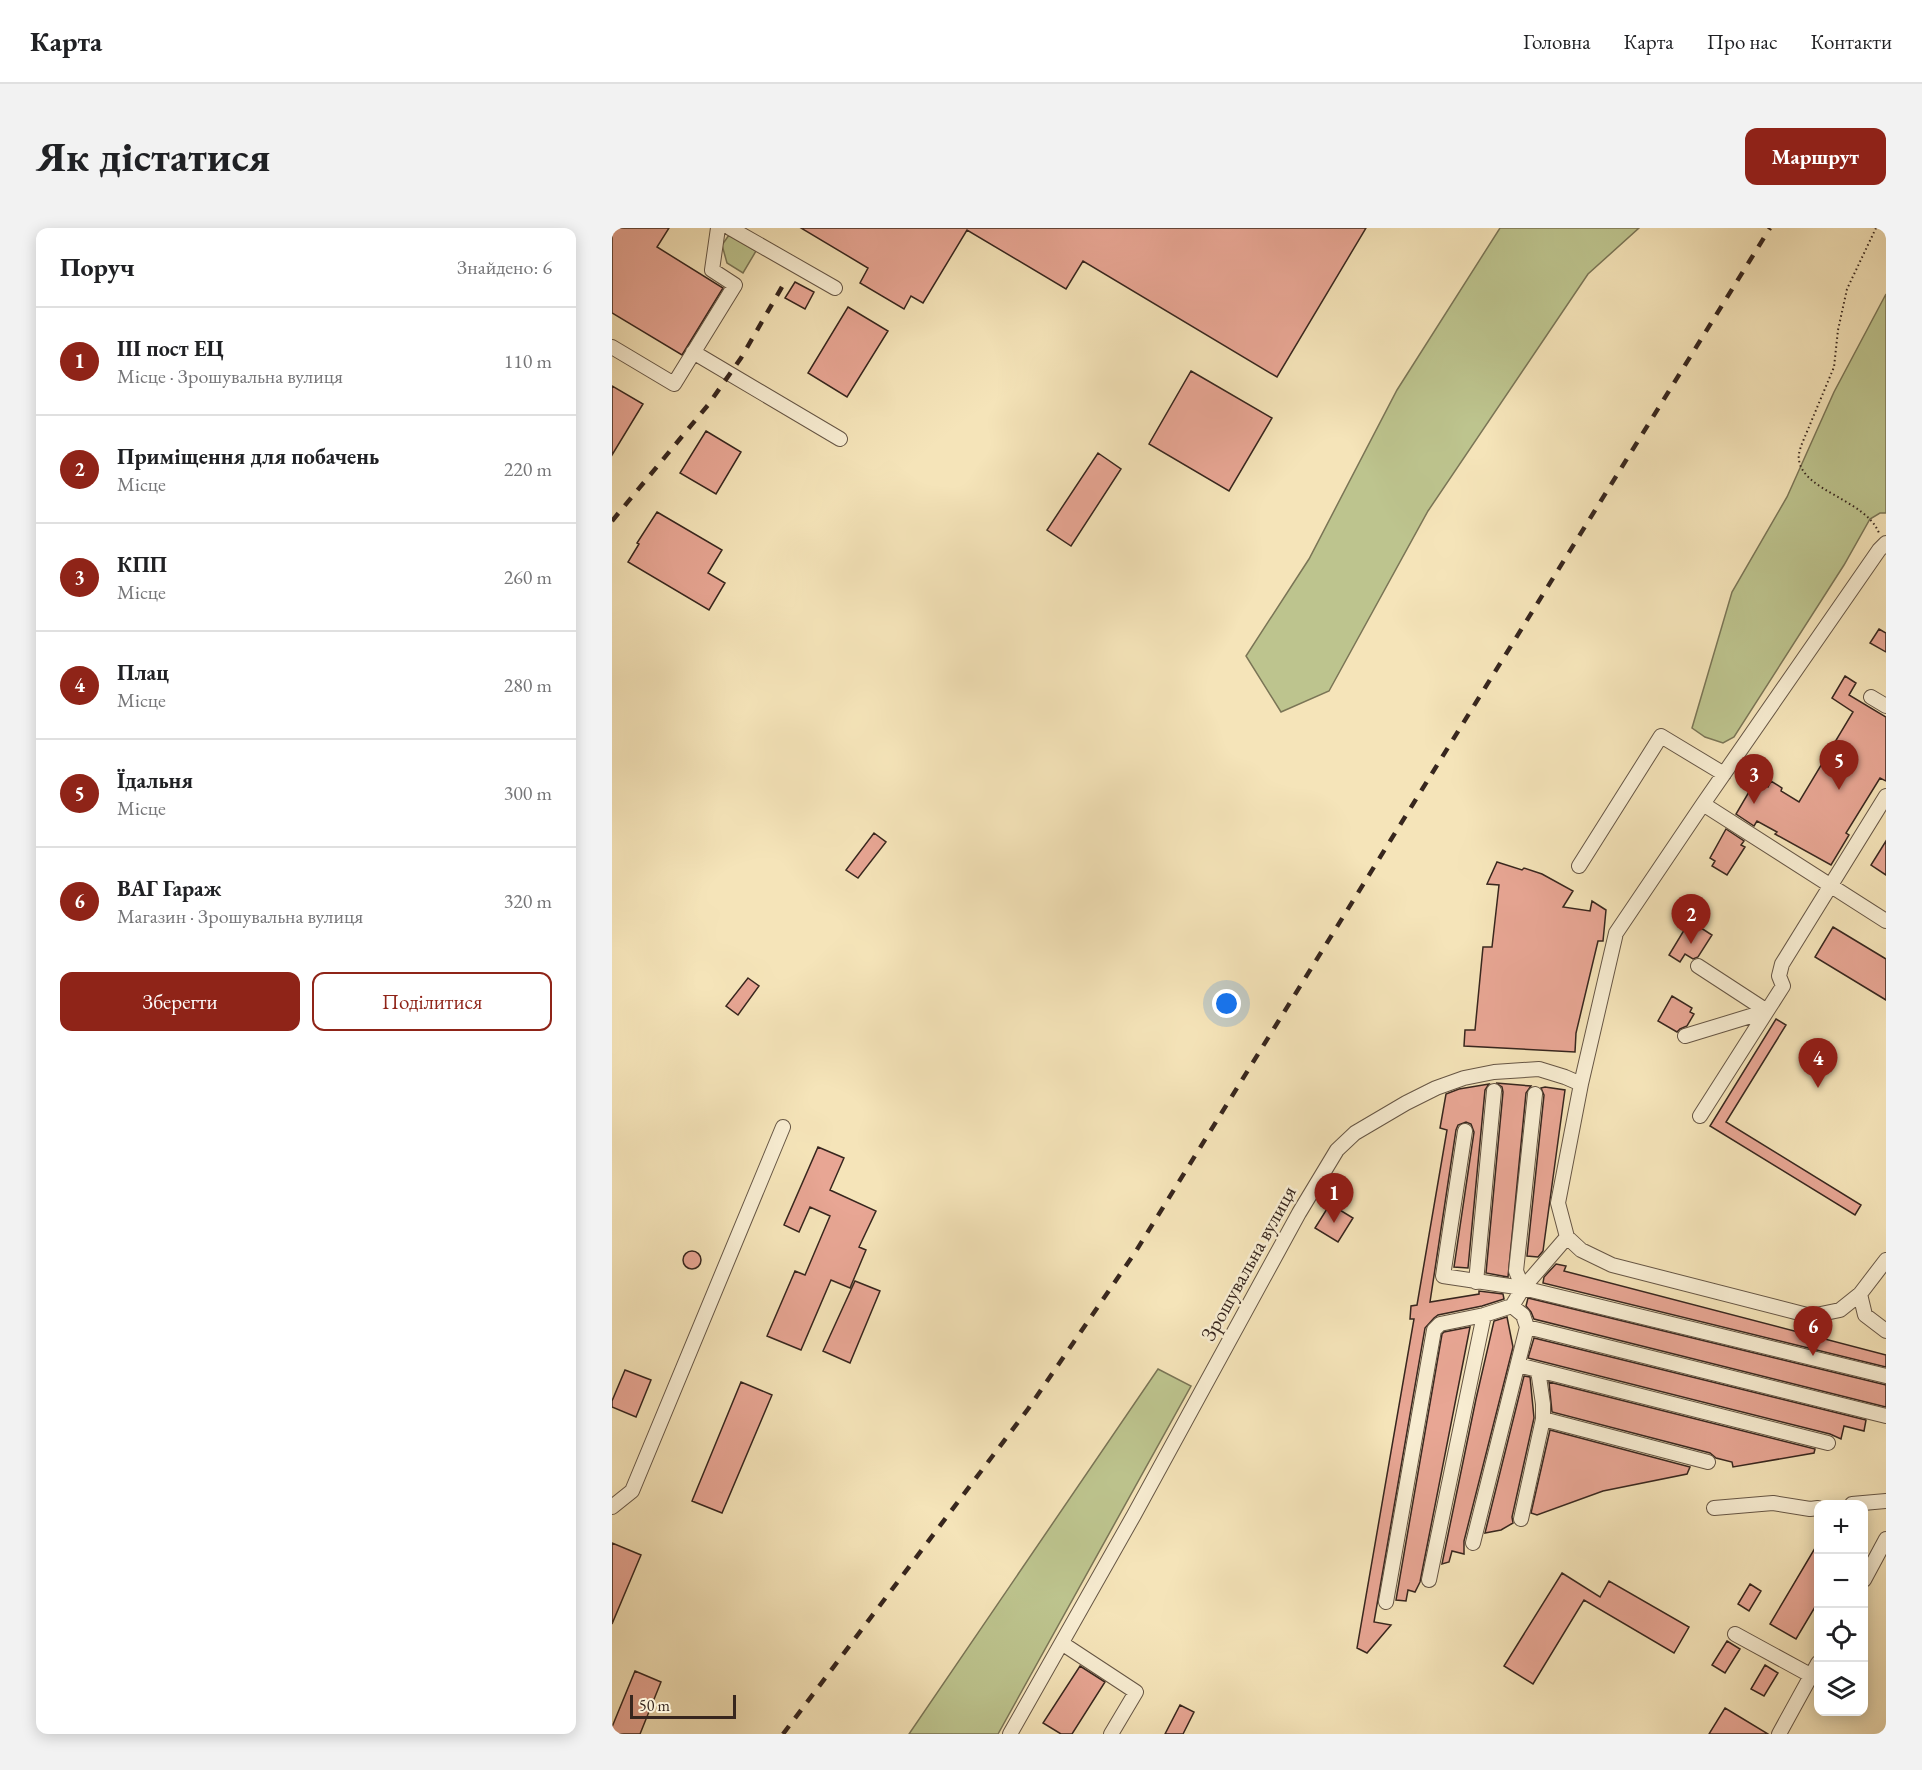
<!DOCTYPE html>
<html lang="uk">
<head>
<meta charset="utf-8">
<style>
  body { margin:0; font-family:"EB Garamond",serif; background:#f2f2f2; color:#202124 }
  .controls { position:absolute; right:18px; bottom:18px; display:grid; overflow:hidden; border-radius:12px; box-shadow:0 3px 15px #0003 }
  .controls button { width:54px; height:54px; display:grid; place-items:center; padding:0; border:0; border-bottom:2px solid #e0e0e0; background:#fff; color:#202124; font:30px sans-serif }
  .scale { position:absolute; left:18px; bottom:15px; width:106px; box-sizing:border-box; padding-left:6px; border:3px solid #37261e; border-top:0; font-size:16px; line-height:21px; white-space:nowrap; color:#37261e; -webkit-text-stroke:4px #f8edd2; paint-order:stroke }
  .you { position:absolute; left:615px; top:776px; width:21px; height:21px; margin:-15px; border:4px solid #fff; border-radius:50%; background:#1a73e8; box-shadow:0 0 0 9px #1a73e833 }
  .badge { display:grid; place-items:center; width:39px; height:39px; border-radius:50%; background:#8f2418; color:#fff; font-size:20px; font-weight:700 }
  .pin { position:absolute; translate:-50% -50px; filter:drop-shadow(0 2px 3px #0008) }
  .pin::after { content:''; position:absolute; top:32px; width:21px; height:18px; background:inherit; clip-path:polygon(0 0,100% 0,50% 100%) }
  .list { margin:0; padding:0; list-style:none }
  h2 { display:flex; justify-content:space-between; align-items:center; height:78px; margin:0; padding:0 24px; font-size:26px }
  h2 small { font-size:20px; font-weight:400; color:#757577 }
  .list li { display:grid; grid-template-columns:39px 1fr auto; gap:18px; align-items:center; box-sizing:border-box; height:108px; padding:0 24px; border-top:2px solid #e0e0e0 }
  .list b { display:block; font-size:22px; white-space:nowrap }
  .list p { margin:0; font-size:20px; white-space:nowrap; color:#757577 }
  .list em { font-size:20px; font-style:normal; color:#757577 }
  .actions { display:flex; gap:12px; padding:18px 24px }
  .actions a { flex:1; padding:14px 0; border:2px solid #8f2418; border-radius:12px; text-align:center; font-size:21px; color:#8f2418 }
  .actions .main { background:#8f2418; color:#fff }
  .icon { flex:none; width:33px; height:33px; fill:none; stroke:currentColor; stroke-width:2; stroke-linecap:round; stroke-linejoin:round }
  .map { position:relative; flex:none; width:1274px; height:1506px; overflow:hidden; border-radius:12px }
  header { display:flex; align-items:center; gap:36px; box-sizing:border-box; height:84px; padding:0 30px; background:#fff; border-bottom:2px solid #e0e0e0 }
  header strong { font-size:28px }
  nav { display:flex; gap:33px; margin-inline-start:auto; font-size:21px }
  .intro { display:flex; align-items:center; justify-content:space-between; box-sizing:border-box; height:144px; padding:0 36px }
  h1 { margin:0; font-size:42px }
  .button { padding:15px 27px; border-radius:12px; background:#8f2418; color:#fff; font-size:21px; font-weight:700 }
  main { display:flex; gap:36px; padding:0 36px }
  aside { flex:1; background:#fff; border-radius:12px; box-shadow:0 3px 15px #0003 }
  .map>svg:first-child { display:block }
  .green { fill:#bdc48e; stroke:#7a7556; stroke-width:1.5 }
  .building { fill:#e8a694; stroke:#37261e; stroke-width:1.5 }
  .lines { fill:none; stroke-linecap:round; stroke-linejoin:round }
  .minor-casing { stroke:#665645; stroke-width:16 }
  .path { stroke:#37261e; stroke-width:2; stroke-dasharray:1.5 3; stroke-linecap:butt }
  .minor { stroke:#f8edd2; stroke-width:14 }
  .rail { stroke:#37261e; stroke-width:4.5; stroke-dasharray:10 10; stroke-linecap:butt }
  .labels { text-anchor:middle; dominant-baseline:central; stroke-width:5; stroke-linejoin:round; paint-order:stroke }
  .street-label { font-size:21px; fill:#37261e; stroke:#f8edd2 }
</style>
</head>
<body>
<header>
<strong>Карта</strong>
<nav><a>Головна</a><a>Карта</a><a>Про нас</a><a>Контакти</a></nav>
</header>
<div class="intro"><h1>Як дістатися</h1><a class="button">Маршрут</a></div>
<main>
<aside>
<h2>Поруч<small>Знайдено: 6</small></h2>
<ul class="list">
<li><span class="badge">1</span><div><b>III пост ЕЦ</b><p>Місце · Зрошувальна вулиця</p></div><em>110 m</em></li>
<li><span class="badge">2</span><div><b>Приміщення для побачень</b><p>Місце</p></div><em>220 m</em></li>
<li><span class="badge">3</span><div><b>КПП</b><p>Місце</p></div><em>260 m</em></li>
<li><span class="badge">4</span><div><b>Плац</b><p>Місце</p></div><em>280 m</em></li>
<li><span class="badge">5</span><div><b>Їдальня</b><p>Місце</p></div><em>300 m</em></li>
<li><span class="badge">6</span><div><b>ВАГ Гараж</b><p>Магазин · Зрошувальна вулиця</p></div><em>320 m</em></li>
</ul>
<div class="actions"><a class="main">Зберегти</a><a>Поділитися</a></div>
</aside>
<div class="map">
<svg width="1274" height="1506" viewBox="0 0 1274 1506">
  <rect width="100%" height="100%" fill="#f5e4b9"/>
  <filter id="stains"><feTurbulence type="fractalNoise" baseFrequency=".00333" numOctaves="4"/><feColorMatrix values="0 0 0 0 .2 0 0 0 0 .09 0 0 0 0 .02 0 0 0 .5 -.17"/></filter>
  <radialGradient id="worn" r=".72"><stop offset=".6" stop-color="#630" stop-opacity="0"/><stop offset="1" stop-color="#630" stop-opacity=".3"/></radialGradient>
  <path class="green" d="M888,0H1027L976,46L816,283L717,463L669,484L634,428L697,331L785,162Z
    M117,7L144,23L131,45L115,35L110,17Z
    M1274,66V285H1268L1258,291L1232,337L1122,509L1111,515L1093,509L1080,500L1120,364L1175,269L1222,164Z
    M546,1141L579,1158L386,1506H297Z"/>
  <path class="building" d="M0,0H57L45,19L111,60L70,127L0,85Z
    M189,0H754L665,149L471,33L454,61L355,2L311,75L299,68L292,81L248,55L256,40Z
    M183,54L202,64L193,81L173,70Z
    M236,79L276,103L235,169L196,145Z
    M579,143L660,190L617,263L537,216Z
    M0,158L31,176L0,227Z
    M94,203L129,224L104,266L68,245Z
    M486,225L509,241L459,318L435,302Z
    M45,284L110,322L96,345L113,355L97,382L16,334L27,316L25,315Z
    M1267,401L1274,405V424L1258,415Z
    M1233,448L1244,455L1237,467L1274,489V553L1268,550L1234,605L1237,607L1219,637L1163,606L1165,604L1145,593L1142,598L1124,586L1141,557L1147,561L1150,555L1156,559L1159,553L1170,560L1169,563L1187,574L1241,484L1220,470Z
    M1114,601L1132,613L1129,617L1133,619L1115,647L1100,638L1103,633L1098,630Z
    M262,605L274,614L246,650L234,642Z
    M1274,613V647L1259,637Z
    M885,634L910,642L912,640L930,646L961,663L951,679L978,683L980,673L994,682L991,713H986L964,805L963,824L852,818L853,802H863L871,719H880L887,657L875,656Z
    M1083,684L1095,691L1089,700L1100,707L1086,729L1081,731L1073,726L1068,734L1057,727Z
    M1221,699L1274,731V772L1203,729Z
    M136,750L147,758L126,787L114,778Z
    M1060,768L1080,780L1078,784L1082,786L1075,798L1068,801L1065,804L1046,793Z
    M1164,791L1174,797L1114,894L1249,977L1243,987L1098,898Z
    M884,855L919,858L914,865L896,1049L874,1045L891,864L890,859Z
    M877,856L873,862L856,1040L842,1039L862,904L859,896L854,894L846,897L844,902L818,1074L867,1066V1063L891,1066L892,1071L870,1078L826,1087L822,1090L813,1100L762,1394L779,1397L755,1425L745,1420L802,1091H798L799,1078L805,1077L835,902L828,900L834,866L847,861Z
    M933,859L953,862L931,1023L926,1029L915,1028L932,867L929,860Z
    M206,919L232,930L218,962L264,983L247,1019L254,1022L238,1060L219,1052L189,1122L155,1108L183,1043L193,1047L218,988L198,979L187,1004L172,997Z
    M718,976L741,990L726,1014L703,1000Z
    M71 1032a9 9 0 1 1 18 0a9 9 0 1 1-18 0Z
    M944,1036L954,1038L952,1043L1274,1127V1139L931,1055L932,1049Z
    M243,1053L268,1063L238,1135L211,1123Z
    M916,1070L1274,1157V1179L922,1091L919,1084L914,1078Z
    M895,1089L901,1119L852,1313V1326L840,1323L837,1334L830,1336L864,1171L882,1093Z
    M858,1099L808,1354L803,1364L796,1362L794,1373L784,1372L830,1106L832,1104Z
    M922,1110L1254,1192L1252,1203L1232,1198L1229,1211L1218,1206L916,1130Z
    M13,1142L39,1152L24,1189L0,1179V1173Z
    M912,1148L918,1149L922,1190L900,1289L901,1295L889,1302L873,1305Z
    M129,1154L160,1167L110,1285L80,1273Z
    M937,1154L1203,1221L1202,1225L1121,1239L1120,1234L1104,1230L1098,1225L940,1184Z
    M938,1202L1078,1239L1075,1246L991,1263L925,1287L919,1285Z
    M0,1315L29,1327L0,1396Z
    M1206,1315V1374L1184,1411L1158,1396Z
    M950,1345L988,1369L997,1353L1077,1399L1062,1425L972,1372L921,1456L892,1438Z
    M1138,1356L1149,1363L1137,1383L1126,1376Z
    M1115,1413L1128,1421L1113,1445L1100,1437Z
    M1153,1437L1166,1445L1152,1468L1139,1461Z
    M468,1438L493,1454L460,1506H449L431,1495Z
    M23,1443L49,1454L28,1506H0V1499Z
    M568,1477L582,1484L571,1506H553Z
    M1113,1480L1156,1506H1097Z"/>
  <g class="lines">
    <defs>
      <path id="minor" d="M118,0L223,60
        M0,119L62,156L123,57L100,42L106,0
        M81,124L228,211
        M1274,315L1267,322L1091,576L1004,705L969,856L946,975L955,1009L969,1022L1000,1037L1199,1088L1228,1082L1248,1066L1274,1032
        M1259,469L1274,478
        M1091,576L1274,693
        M967,638L1049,508L1112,546
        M1086,738L1155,783L1171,758L1167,748L1170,736L1274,568
        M1073,808L1155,783L1088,888
        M923,866L904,1043L911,1060L1274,1148
        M853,903L831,1048L911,1060
        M864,1054L882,863
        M1248,1066L1253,1087L1274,1103
        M915,1099L1274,1188
        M906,1137L1216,1215
        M931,1191L1096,1234
        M1240,1276L1274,1273
        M0,1279L20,1263L171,899
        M1102,1280L1161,1275L1198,1281L1206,1280
        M909,1291L931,1191V1176L926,1142
        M861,1315L915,1099L911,1087L900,1078
        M817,1352L872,1087
        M1252,1352L1274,1311
        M774,1374L822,1102L828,1096L872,1087L900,1078L911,1060L955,1009
        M1123,1406L1200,1448
        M451,1416L524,1464L499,1506
        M398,1506L522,1287L687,985L725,922L743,905L794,875L824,860L852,850L882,844L927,841L953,849L969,856
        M1167,1506L1206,1435"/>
    </defs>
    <use href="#minor" class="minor-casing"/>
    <path class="path" d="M1264,0L1235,61L1226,102L1222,139L1189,218C1188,222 1186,227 1187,232C1191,263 1254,272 1267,305"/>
    <use href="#minor" class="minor"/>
    <path class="rail" d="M0,293L96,177L129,130L174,52
      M171,1506L416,1181L524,1023L1158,0"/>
  </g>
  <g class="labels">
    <g class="street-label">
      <text transform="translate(636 1035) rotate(-61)">Зрошувальна вулиця</text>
    </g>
  </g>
  <rect width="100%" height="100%" filter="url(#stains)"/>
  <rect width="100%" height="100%" fill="url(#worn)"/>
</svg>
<div class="controls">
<button>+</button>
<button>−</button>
<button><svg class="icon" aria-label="locate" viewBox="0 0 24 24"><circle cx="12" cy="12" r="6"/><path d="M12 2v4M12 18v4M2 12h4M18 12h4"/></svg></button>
<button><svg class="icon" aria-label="layers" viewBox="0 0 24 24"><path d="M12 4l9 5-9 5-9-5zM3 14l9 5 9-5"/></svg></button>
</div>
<div class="scale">50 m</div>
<div class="you"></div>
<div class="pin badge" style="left:722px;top:995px">1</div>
<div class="pin badge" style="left:1079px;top:716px">2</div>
<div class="pin badge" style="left:1142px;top:576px">3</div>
<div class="pin badge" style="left:1206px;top:860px">4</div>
<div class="pin badge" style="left:1227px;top:562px">5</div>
<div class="pin badge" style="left:1201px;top:1128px">6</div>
</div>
</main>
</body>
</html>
